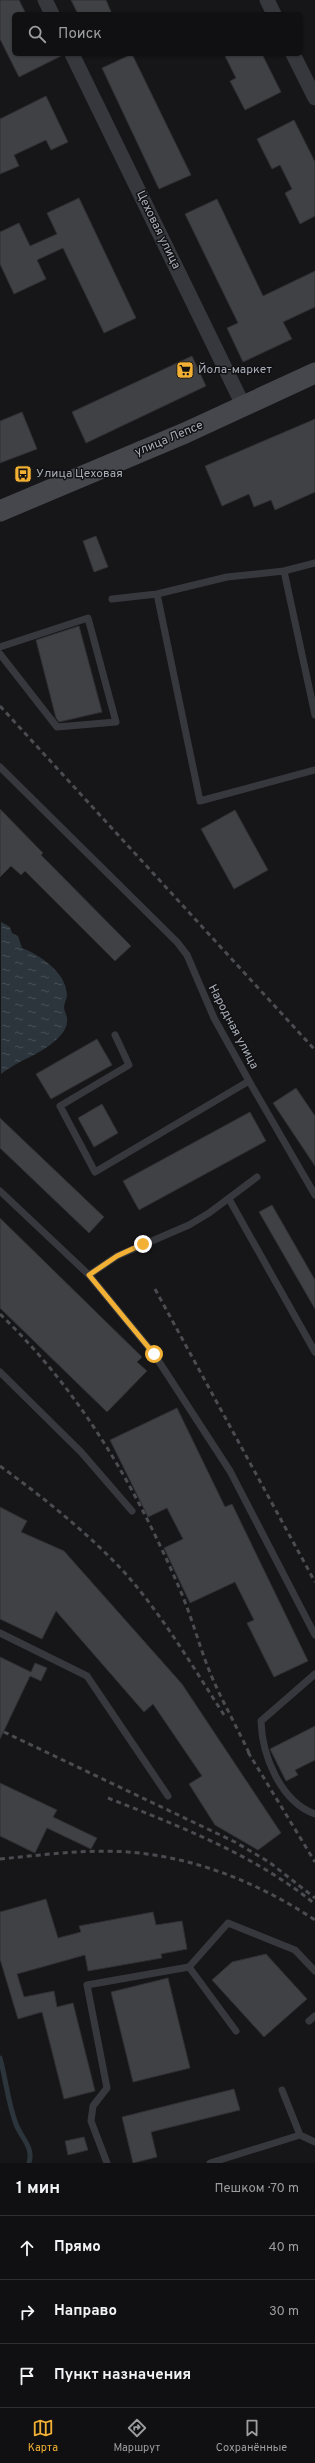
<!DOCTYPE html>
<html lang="ru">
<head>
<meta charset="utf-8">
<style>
  body { margin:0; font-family:Overpass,sans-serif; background:#19191b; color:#f1f3f6 }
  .stop { position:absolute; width:12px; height:12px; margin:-9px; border:3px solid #f2b134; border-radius:50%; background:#fff }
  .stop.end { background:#f2b134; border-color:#fff; box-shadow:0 1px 4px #0008 }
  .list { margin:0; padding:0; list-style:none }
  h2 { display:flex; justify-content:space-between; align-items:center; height:52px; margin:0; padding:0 16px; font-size:17px }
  h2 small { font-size:13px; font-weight:400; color:#9c9d9f }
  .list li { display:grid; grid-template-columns:26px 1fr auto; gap:12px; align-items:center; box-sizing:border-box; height:64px; padding:0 16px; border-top:1px solid #303032 }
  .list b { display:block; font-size:15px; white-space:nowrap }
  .list em { font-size:13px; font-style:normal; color:#9c9d9f }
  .icon { flex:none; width:22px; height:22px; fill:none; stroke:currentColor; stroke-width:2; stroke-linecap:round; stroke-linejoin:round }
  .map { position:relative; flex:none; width:315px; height:2163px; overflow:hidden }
  .search { position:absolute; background:#101012; box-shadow:0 1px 3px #0004; left:12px; right:12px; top:12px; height:44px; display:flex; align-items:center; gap:10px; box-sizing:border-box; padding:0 14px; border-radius:6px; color:#9c9d9f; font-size:15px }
  .sheet { height:244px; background:#101012 }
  nav { display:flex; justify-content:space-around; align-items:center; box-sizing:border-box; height:56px; border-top:1px solid #303032; background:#101012; font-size:11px; color:#9c9d9f }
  nav a { display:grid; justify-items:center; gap:2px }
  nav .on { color:#f2b134 }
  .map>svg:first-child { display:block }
  .water { fill:url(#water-ripples) }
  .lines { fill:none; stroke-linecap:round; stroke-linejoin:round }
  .stream { stroke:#2c353c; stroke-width:5 }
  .building { fill:#404145; stroke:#303034 }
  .service { stroke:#37383d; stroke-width:7 }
  .minor { stroke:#37383d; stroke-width:15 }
  .secondary { stroke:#45474d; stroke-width:21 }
  .rail { stroke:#4a4c52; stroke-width:3; stroke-dasharray:5 4; stroke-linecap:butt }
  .route { stroke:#f2b134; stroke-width:5 }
  .labels { text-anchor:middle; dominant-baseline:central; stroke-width:3; stroke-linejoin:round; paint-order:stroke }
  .street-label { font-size:12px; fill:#a8adb8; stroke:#111113 }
  .poi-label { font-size:12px; fill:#a8adb8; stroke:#111113; text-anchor:start }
</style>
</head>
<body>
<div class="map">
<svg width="315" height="2163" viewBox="0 0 315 2163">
  <defs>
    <pattern id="water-ripples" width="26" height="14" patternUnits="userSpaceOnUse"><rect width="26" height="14" fill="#2c353c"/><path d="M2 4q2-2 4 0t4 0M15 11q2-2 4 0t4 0" fill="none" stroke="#485056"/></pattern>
  </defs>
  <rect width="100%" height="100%" fill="#161618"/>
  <path class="water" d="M1,922L10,927L12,933L18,936L22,948C41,956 66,972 67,995C67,999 64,1003 64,1007C64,1011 67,1015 67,1019C68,1027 62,1035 56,1040C40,1055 18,1060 1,1074Z"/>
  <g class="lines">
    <path class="stream" d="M0,2058C6,2080 8,2103 16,2124C21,2138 34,2147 29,2163"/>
  </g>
  <path class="building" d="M0,0H19L26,14H14V54L63,55L19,77L0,39Z
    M71,0H106L112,14H78Z
    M132,54L191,175L159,189L102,68Z
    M224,54H262L281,92L245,110L230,81L236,78Z
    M46,96L68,142L51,150L46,140L14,155L19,166L0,174V119Z
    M294,120L315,162V216L300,224L285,193L292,189L280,165L272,169L257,139Z
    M79,198L136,318L104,333L63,248L37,260L46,279L14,294L0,264V232L19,223L30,246L57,234L47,213Z
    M217,199L263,296L315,271V307L283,322L292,339L243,362L227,328L238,323L185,214Z
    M192,356L206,386L86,443L72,412Z
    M22,412L37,449L0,463V421Z
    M315,419V492L275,510L271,500L254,507L249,494L222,506L205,466Z
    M96,536L108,567L94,572L83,541Z
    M79,626L102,712L59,722L56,718L36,640Z
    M0,809L43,853L41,855L131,946L115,961L25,871L21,875L11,866L0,877Z
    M235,810L268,870L234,889L201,829Z
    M97,1039L112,1065L51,1099L36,1074Z
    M296,1088L315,1116V1166L273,1103Z
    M102,1104L118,1133L94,1147L78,1118Z
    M250,1112L266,1141L139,1210L123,1181Z
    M0,1118L104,1217L89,1233L0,1148Z
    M272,1205L315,1280V1309L259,1212Z
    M0,1218L142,1357L137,1362L147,1371L107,1412L0,1308Z
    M177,1408L225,1507L232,1504L308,1661L274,1677L247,1623L254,1620L235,1582L190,1603L164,1548L183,1539L167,1508L148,1517L110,1440Z
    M0,1507L27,1521L21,1532L64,1551L182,1684L281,1833L258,1850L215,1825L189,1784L202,1776L153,1704L144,1712L56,1611L42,1639L0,1619Z
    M0,1657L31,1672L35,1663L47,1668L41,1681L30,1676L0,1739Z
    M315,1726V1760L295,1770L298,1775L286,1781L270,1749Z
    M0,1783L57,1810L53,1817L97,1838L91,1849L47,1828L35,1853L0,1836Z
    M46,1899L58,1938L81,1932L79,1926L153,1912L156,1925L182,1921L187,1949L161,1954L162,1958L88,1971L85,1955L17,1974L24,1997L54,1991L57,2007L73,2003L95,2091L64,2099L42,2012L18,2019L0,1959V1912Z
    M266,1954L307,1999L264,2037L212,1980L232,1962Z
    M168,1978L190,2068L133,2082L111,1992Z
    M234,2089L240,2110L151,2132L157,2157L133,2163L122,2117Z
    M84,2137L88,2150L68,2155L65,2141Z"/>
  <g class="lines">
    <path class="service" d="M284,571L315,715
      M157,594L200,801L315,770
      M112,599L157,594L227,577L284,571L315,563
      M0,647L88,618L116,722L57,727L0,654
      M0,767L177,942L187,955L214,1018L249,1081L95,1172L60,1106L129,1065L115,1035
      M249,1081L315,1195
      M0,1191L89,1275L154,1354L230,1471L315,1635
      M229,1199L315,1352
      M89,1275L117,1256L189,1225L209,1213L257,1177
      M0,1372L81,1452L132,1511
      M0,1633L87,1676L168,1796
      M315,1674L261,1721C262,1756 281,1802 315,1814
      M189,1967L236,2031
      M309,2021L315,2016
      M300,2135L315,2142
      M107,2163L91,2121L93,2106L107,2088L87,1985L189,1967L228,1923L295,1950L315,1971
      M210,2163L300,2135L282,2090"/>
    <path class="minor" d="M45,0L52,14
      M267,0L274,14
      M72,54L244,407
      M293,54L315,98"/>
    <path class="secondary" d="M0,511L185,433L315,373"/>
    <path class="rail" d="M0,706L315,1050
      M155,1289L315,1582
      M0,1314C80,1391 134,1484 178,1585C191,1614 199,1646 211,1675C223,1703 238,1729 251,1757
      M0,1466C44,1498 88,1533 125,1573C164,1617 194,1669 226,1718
      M4,1732L235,1842L269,1862L315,1898
      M248,1752L315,1862
      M108,1798C179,1826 255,1855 315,1904
      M0,1859C42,1855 85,1849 128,1852C195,1857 259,1883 315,1920"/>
  </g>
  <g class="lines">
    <path class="route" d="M143,1244L117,1256L89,1275L154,1354"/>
  </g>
  <defs>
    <symbol id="supermarket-square" viewBox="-11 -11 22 22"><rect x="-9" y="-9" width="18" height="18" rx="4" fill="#f2b134" stroke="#111113"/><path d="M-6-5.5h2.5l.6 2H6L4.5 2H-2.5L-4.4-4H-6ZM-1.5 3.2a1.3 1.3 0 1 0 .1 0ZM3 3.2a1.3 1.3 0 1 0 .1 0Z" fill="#111"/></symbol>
    <symbol id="bus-square" viewBox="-11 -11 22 22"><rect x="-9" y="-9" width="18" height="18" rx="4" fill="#f2b134" stroke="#111113"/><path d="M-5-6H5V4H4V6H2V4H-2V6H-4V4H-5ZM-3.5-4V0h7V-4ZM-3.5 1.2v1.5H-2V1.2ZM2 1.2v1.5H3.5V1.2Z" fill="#111"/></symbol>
  </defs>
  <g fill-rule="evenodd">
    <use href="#supermarket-square" x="175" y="360" width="20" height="20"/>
    <use href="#bus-square" x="13" y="464" width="20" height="20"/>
  </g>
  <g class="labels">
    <g class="street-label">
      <text transform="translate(158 230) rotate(64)">Цеховая улица</text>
      <text transform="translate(169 439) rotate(-23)">улица Лепсе</text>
      <text transform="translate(233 1027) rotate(62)">Народная улица</text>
    </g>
    <g class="poi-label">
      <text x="198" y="370">Йола-маркет</text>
      <text x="36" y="474">Улица Цеховая</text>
    </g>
  </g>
</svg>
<div class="stop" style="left:154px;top:1354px"></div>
<div class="stop end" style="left:143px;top:1244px"></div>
<div class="search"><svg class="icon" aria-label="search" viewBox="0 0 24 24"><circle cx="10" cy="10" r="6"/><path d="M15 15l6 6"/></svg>Поиск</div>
</div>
<section class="sheet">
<h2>1 мин<small>Пешком · 70 m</small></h2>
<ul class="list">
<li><svg class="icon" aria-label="ahead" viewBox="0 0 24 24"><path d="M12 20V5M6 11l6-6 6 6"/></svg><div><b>Прямо</b></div><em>40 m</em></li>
<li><svg class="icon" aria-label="right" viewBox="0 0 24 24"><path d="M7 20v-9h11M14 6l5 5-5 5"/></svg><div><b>Направо</b></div><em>30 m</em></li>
<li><svg class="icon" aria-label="arrive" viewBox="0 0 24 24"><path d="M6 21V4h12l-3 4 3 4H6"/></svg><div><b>Пункт назначения</b></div></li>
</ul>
</section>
<nav>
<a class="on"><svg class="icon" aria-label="map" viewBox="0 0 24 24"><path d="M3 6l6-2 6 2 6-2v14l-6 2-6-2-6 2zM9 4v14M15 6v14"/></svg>Карта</a>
<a><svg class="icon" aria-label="directions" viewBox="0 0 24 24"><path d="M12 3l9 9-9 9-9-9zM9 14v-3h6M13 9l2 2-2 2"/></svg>Маршрут</a>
<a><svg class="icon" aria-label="saved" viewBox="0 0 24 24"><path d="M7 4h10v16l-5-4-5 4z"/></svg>Сохранённые</a>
</nav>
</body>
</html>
